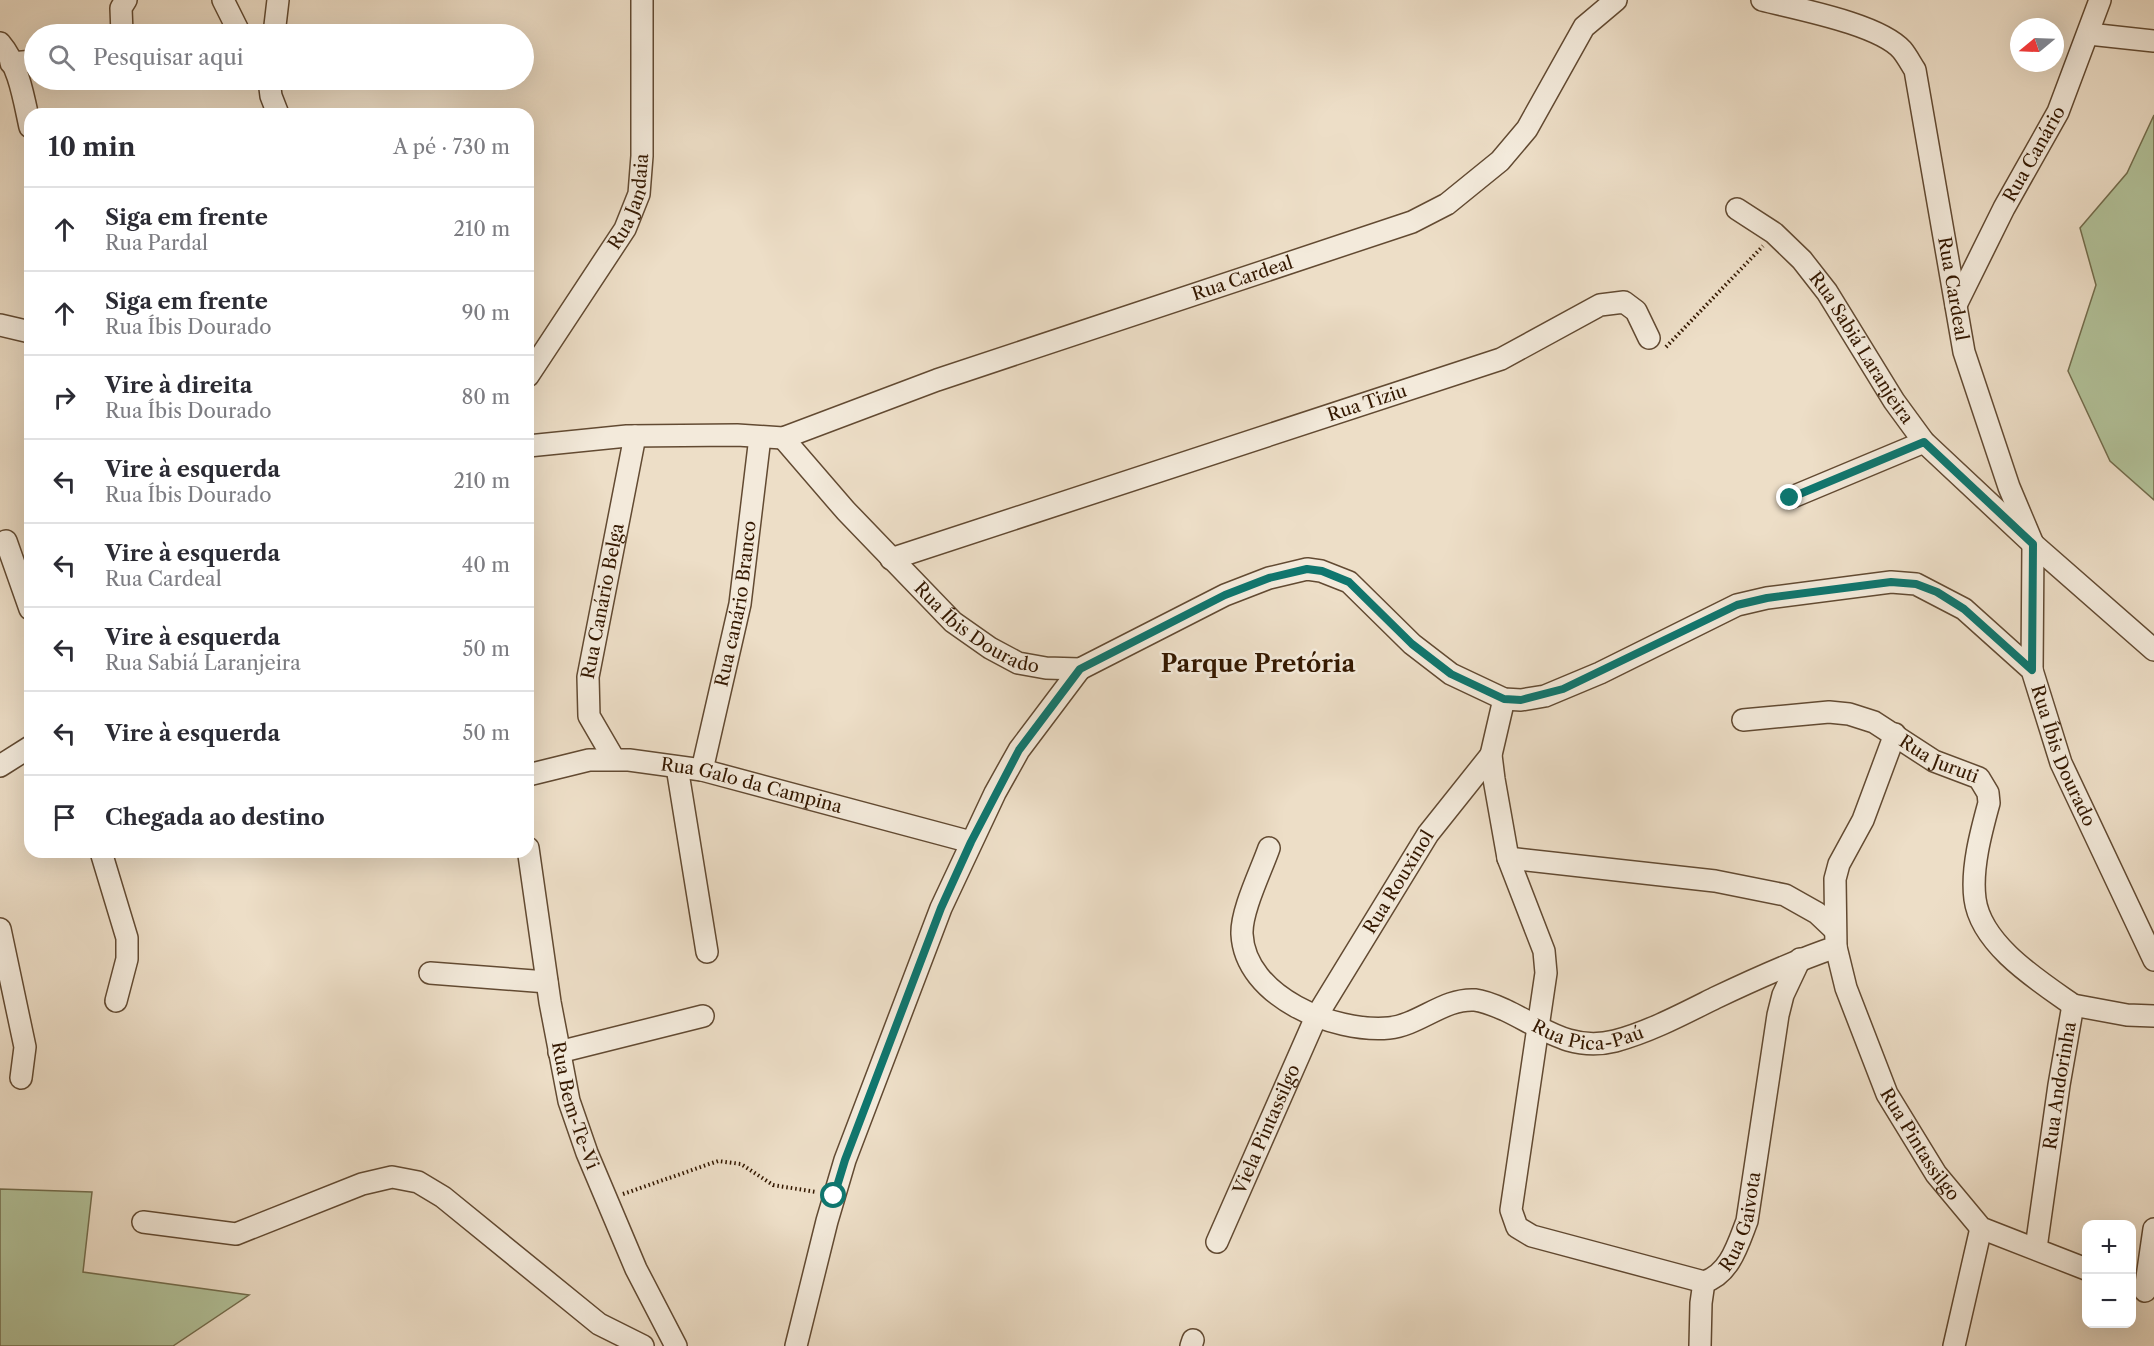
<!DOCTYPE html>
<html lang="pt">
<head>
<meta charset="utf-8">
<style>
  body { margin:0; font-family:"Libre Caslon Text",serif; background:#f7f7f7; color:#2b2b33 }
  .controls { position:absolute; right:18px; bottom:18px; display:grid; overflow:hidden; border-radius:12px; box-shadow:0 6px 24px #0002 }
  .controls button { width:54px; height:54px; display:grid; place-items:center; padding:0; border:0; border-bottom:2px solid #e1e1e2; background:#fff; color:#2b2b33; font:30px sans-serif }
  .compass { position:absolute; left:2010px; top:18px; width:54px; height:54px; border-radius:50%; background:#fff; box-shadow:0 6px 24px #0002; rotate:251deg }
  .stop { position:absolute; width:18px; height:18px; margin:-14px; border:4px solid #0f766e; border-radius:50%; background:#fff }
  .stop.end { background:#0f766e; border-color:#fff; box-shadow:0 2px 6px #0008 }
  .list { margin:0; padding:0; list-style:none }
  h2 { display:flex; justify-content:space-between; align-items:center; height:78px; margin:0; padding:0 24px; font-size:26px }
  h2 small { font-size:20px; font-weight:400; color:#7c7c81 }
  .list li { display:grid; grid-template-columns:39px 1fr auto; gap:18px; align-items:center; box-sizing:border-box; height:84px; padding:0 24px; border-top:2px solid #e1e1e2 }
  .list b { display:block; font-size:22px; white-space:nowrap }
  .list p { margin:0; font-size:20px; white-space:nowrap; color:#7c7c81 }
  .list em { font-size:20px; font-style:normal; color:#7c7c81 }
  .icon { flex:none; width:33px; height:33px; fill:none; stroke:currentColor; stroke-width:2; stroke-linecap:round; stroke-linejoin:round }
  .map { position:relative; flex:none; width:2154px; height:1346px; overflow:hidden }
  .search { position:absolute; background:#fff; box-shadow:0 6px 24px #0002; left:24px; top:24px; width:510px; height:66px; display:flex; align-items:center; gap:15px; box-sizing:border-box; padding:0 21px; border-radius:33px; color:#7c7c81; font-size:22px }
  .panel { position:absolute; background:#fff; box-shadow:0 6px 24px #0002; left:24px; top:108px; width:510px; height:750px; border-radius:18px }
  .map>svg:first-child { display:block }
  .green { fill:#b2c29a; stroke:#736d4d; stroke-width:1.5 }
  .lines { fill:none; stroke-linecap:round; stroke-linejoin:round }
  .minor-casing { stroke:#624a32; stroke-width:24 }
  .path { stroke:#341800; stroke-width:4; stroke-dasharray:1.5 3; stroke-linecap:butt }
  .minor { stroke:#f3eadb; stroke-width:21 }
  .route { stroke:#0f766e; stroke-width:8 }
  .labels { text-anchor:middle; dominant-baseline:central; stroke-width:5; stroke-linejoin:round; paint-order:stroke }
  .street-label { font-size:18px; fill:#341800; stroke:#f3eadb }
  .district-label { font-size:24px; font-weight:bold; fill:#341800; stroke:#f3eadb }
</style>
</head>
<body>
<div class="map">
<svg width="2154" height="1346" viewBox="0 0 2154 1346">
  <rect width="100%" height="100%" fill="#eddec7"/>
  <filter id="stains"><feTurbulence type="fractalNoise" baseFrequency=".00333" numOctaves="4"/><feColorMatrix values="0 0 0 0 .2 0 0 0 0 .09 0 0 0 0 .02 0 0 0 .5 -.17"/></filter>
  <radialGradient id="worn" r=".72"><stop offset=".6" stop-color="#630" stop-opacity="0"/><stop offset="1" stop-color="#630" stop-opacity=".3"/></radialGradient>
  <path class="green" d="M2154,115V500L2110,461L2068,371L2096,285L2080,228L2127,173Z
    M0,1189L92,1192L83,1272L249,1295L173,1346H0Z"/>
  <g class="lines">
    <defs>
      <g id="minor">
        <path d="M223,0L240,34"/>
        <path id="s1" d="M1762,0C1797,9 1879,24 1902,50C1907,56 1911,64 1915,70L1964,352L2009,487L2033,544L2032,670"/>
        <path d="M122,34L121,8L126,0"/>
        <path d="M274,34L278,0"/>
        <path d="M2089,34L2154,41"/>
        <path d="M0,43C19,65 24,100 30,127"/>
        <path d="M11,63L34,61"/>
        <path d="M269,80L271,96L278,114"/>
        <path id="s2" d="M1737,209L1774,233L1802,260L1827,292L1894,401L1924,442L2033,544L2154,650"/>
        <path id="s3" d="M1956,305L2004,208L2058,112L2100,0"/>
        <path d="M0,325L30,332"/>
        <path id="s4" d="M528,376L625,229L639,194L642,156V0"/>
        <path id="s5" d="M783,438L846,511L953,622L990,648L1018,663L1046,668L1080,669L1225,595L1269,578L1307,569L1321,571L1349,582L1412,644L1451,674L1504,699L1521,700L1545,696L1600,673L1737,605L1767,598L1891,582L1916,584L1964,609L2032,670L2061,763L2154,960"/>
        <path id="s6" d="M528,446L627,436L737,435L783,438L937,380L1412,222L1447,204L1500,161L1527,129L1584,27L1616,0"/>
        <path d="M1790,498L1924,442"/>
        <path d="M6,541L30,609"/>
        <path id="s7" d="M891,559L1501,359L1600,305L1624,302L1636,311L1649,338"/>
        <path id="s8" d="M1504,699L1491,755L1494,779L1508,858L1544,951L1546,973L1511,1210L1517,1227L1532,1236L1704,1282C1730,1274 1738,1244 1747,1221L1778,1015L1783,995L1800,959"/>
        <path id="s9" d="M1743,720L1829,712L1849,714L1874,722L1934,761L1979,778L1988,793L1989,803C1981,832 1971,869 1975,899C1981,945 2039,981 2073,1005"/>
        <path id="s10" d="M614,759L589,716L588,677L635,436"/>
        <path d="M0,766L30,747"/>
        <path d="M677,767L707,952"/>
        <path id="s11" d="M702,770L740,604L760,437"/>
        <path id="s12" d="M528,775L589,760H629L702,770L971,842"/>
        <path id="s13" d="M528,848L550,1002L569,1101L587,1153L636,1269L676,1346"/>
        <path id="s14" d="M1269,848C1261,871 1241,911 1242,934C1245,997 1334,1033 1389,1028C1419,1025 1444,998 1475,1000C1484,1001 1496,1006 1505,1010C1543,1028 1571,1052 1615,1041C1649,1032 1683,1014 1715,998C1755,979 1794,961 1836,947L1835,879L1839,864L1863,820L1895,734"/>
        <path d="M101,852L127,938V959L116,1001"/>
        <path d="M1508,858L1715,881L1785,895L1817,913L1835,930"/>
        <path d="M0,929L25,1047L21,1078"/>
        <path id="s15" d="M1836,947L1846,988L1887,1094L1936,1174L1981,1228L2086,1269"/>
        <path d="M430,973L547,982"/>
        <path d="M559,1052L703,1016"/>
        <path d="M143,1222L236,1234L362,1184L392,1177L418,1182L443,1197L599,1324L643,1346"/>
        <path id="s16" d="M1217,1242L1316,1017L1428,834L1491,755"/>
        <path id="s17" d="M2036,1248L2059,1085L2073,1005L2127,1015L2154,1016"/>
        <path d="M2145,1291L2154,1229"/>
        <path d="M796,1346L827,1221L845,1160L941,908L995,793L1019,750L1080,669"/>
        <path d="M1191,1346L1193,1340"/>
        <path d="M1700,1346L1701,1303L1704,1282"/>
        <path d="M1954,1346L1981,1228"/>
      </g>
    </defs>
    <use href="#minor" class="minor-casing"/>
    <path class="path" d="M1666,347L1763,246
      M623,1194L718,1161L741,1164L773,1185L816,1192"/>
    <use href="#minor" class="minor"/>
  </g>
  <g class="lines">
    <path class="route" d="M834,1196L845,1160L941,908L971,842L1019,750L1080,669L1225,595L1269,578L1307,569L1322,571L1349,582L1412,644L1451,674L1504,699L1521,700L1563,689L1737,605L1767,598L1891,582L1916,584L1937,592L1964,609L2032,670L2033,544L1924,442L1790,498"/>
  </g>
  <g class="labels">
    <g class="street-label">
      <text stroke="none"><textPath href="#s3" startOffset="170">Rua Canário</textPath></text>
      <text stroke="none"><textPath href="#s4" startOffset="204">Rua Jandaia</textPath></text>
      <text stroke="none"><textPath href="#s6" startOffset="742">Rua Cardeal</textPath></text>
      <text stroke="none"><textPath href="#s1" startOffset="396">Rua Cardeal</textPath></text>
      <text stroke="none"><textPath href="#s2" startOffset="189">Rua Sabiá Laranjeira</textPath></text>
      <text stroke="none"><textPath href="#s7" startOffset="501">Rua Tiziu</textPath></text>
      <text stroke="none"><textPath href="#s10" startOffset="166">Rua Canário Belga</textPath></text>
      <text stroke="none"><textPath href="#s11" startOffset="170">Rua canário Branco</textPath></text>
      <text stroke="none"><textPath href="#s5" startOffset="274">Rua Íbis Dourado</textPath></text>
      <text stroke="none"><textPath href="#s5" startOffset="1551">Rua Íbis Dourado</textPath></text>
      <text stroke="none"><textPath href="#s9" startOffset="208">Rua Juruti</textPath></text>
      <text stroke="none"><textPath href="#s12" startOffset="228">Rua Galo da Campina</textPath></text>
      <text stroke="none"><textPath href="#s16" startOffset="404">Rua Rouxinol</textPath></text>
      <text stroke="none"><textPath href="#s14" startOffset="494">Rua Pica-Paú</textPath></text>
      <text stroke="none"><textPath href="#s17" startOffset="164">Rua Andorinha</textPath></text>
      <text stroke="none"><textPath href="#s13" startOffset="262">Rua Bem-Te-Vi</textPath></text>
      <text stroke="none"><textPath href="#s16" startOffset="123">Viela Pintassilgo</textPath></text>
      <text stroke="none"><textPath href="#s15" startOffset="216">Rua Pintassilgo</textPath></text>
      <text stroke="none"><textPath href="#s8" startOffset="812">Rua Gaivota</textPath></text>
    </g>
    <g class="district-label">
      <text x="1258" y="663">Parque Pretória</text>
    </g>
  </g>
  <rect width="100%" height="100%" filter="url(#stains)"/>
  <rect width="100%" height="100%" fill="url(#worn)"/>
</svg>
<div class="controls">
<button>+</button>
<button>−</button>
</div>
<svg class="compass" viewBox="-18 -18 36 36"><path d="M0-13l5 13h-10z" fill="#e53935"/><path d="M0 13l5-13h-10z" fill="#7c7c81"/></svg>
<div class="stop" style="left:834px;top:1196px"></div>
<div class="stop end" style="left:1790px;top:498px"></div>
<div class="search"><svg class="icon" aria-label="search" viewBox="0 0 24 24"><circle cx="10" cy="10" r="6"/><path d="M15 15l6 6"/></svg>Pesquisar aqui</div>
<section class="panel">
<h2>10 min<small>A pé · 730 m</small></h2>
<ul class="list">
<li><svg class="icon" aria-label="ahead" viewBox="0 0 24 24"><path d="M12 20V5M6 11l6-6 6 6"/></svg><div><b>Siga em frente</b><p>Rua Pardal</p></div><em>210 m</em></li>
<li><svg class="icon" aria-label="ahead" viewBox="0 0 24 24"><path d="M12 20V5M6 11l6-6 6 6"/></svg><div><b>Siga em frente</b><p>Rua Íbis Dourado</p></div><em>90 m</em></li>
<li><svg class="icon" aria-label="right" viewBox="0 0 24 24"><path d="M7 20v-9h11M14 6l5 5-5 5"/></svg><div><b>Vire à direita</b><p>Rua Íbis Dourado</p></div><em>80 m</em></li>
<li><svg class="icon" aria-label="left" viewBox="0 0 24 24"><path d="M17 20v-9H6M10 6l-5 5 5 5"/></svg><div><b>Vire à esquerda</b><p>Rua Íbis Dourado</p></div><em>210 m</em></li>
<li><svg class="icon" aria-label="left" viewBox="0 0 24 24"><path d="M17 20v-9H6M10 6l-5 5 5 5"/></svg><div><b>Vire à esquerda</b><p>Rua Cardeal</p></div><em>40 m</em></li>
<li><svg class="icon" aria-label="left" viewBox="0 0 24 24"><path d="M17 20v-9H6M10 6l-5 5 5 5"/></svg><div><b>Vire à esquerda</b><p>Rua Sabiá Laranjeira</p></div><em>50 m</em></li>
<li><svg class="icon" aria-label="left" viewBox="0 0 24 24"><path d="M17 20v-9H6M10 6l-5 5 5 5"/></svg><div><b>Vire à esquerda</b></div><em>50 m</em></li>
<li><svg class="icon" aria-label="arrive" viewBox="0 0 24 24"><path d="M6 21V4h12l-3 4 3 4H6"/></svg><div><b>Chegada ao destino</b></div></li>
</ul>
</section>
</div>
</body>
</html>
